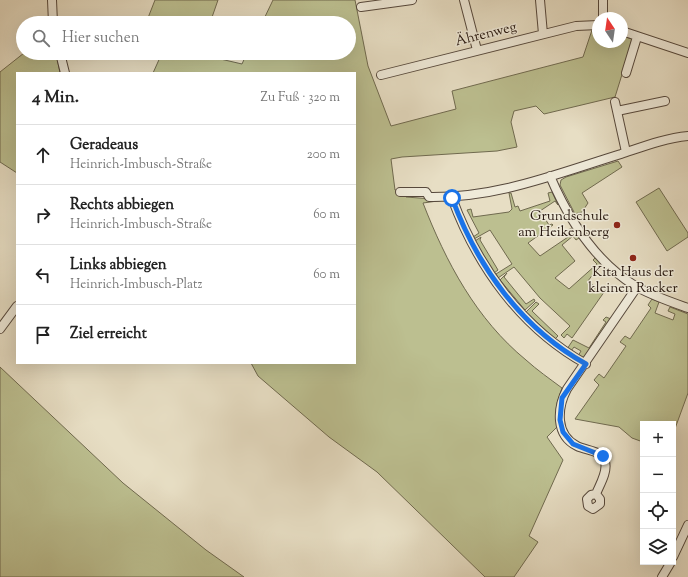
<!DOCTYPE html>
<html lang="de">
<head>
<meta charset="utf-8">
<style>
  body { margin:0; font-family:"Sorts Mill Goudy",serif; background:#f6f6f6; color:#222 }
  .controls { position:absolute; right:12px; bottom:12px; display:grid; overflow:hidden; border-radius:0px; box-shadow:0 4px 16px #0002 }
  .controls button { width:36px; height:36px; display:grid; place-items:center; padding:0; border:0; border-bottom:1px solid #e0e0e0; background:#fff; color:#222; font:20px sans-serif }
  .compass { position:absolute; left:592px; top:12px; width:36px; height:36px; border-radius:50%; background:#fff; box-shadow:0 4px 16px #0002; rotate:347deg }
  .stop { position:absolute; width:12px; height:12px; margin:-9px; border:3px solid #1a73e8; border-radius:50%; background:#fff }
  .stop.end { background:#1a73e8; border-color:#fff; box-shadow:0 1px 4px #0008 }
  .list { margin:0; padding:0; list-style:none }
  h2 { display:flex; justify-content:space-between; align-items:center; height:52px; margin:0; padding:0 16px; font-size:17px }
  h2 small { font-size:13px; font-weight:400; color:#767676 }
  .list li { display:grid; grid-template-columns:26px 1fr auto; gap:12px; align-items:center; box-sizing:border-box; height:60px; padding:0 16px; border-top:1px solid #e0e0e0 }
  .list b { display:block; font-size:15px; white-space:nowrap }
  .list p { margin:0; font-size:13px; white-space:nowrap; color:#767676 }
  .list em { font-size:13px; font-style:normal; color:#767676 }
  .icon { flex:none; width:22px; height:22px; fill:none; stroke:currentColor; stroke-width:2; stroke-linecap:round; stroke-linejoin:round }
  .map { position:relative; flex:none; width:688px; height:577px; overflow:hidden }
  .search { position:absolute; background:#fff; box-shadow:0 4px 16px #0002; left:16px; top:16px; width:340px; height:44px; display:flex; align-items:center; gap:10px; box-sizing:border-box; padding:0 14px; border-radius:22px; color:#767676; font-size:15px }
  .panel { position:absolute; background:#fff; box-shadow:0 4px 16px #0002; left:16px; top:72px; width:340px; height:292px; border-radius:0px }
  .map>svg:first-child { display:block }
  .green { fill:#bcbf90; stroke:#706a4f }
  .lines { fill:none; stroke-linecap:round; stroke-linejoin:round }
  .minor-casing { stroke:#56483c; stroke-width:10 }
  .minor { stroke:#efead9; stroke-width:8 }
  .route { stroke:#1a73e8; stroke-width:5 }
  .poi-dot { fill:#8f2418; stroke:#efead9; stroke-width:1.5 }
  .labels { text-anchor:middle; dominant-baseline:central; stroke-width:3; stroke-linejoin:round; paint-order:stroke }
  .street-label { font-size:14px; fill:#25160e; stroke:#efead9 }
  .poi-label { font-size:14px; fill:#25160e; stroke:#efead9; text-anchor:end }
</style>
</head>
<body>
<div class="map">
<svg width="688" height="577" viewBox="0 0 688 577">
  <rect width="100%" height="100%" fill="#e7dec4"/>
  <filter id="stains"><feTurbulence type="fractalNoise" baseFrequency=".005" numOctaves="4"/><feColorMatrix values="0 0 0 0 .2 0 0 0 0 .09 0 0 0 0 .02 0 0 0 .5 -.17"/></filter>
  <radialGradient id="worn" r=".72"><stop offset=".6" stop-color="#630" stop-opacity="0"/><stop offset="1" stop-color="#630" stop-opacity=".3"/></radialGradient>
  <path class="green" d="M155,0H218L210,23H146Z
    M273,0H355L368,66L391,126L456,109L452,91L583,57L592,30L598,31V42H622V36L633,39L615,97L544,114L536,106L514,111L511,122L517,147L497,151L402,157L391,159L395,190H403L406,197L445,200L423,203C446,262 476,319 526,360C537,370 550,379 562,388L557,403V427L547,437L563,460L529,536L538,542L514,577H485L377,472L329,437L258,376L251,363H355V73H153L162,53H214L216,58L242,64L247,53H349V23H262Z
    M24,53H56L60,73H17V173L0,162V72Z
    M618,161L622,167L582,193L588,203L582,212L575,214L560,185L561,180L566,177Z
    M659,188L688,233V237L667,251L636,202Z
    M552,192L558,205L555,201L540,211L549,225L552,224L553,225L528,243L540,256L571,235L568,230L572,228L579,238L576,240L573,236L562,245L575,261L555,278L569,289L597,264L593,260L596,257L603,265L598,271L596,270L588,281L602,292L609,285L572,338L567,334L564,338L561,335L570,326L540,298L514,267L498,278L496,274L512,264L490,230L474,239L473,237L479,233L467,210L471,209L473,217L509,212L512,209L509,193H511L515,207L518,206L520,211L550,201L548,193Z
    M481,237L480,240L498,270L494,273L475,241Z
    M507,273L504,277L526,304L534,299L535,301L525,310L500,280Z
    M652,299L659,302L655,313L673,320L675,314L668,311L670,307L688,314V393L673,434V424H643V442L632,438L619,427L575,419L599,385L594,380L599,374L604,378L626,346L620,342L625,336L630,339L651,308L648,305Z
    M536,302L539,304L532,311L558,336L555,339L526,312Z
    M606,317L611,319L585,357L581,358L578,356L581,351L574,347L571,351L567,349L573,340L589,348L606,322L603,320Z
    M0,367L123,483L206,550L244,577H0Z"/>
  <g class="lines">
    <defs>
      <path id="minor" d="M52,0L53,23
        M464,0L477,50
        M540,0L543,34
        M603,0V18
        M361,7L412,0
        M622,31L688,53
        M60,53L65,73
        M626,73L637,37
        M381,75L576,26L598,25
        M615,102L626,152
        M617,111L665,101
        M550,176C568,218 596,263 637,287C653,296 671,302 688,308
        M400,192H426L429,197C498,198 556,174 621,154C642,147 665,138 688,136
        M452,198C477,266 521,328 586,364
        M0,329L17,306
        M596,494L600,499V504L593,509L588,506L587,499L591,495L596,494C599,486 608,472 605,462C602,450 587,451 577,446C555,435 557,408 567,389L637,287
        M673,557L688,525
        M662,577L671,562"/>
    </defs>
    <use href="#minor" class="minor-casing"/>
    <use href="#minor" class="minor"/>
  </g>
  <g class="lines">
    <path class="route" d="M452,198C477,266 521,328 586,364L562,398L560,420L563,432L573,444L603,456"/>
  </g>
  <g class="poi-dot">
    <circle cx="617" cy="225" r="4"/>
    <circle cx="633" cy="258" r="4"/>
  </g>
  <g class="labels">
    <g class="street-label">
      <text transform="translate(486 35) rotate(-14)">Ährenweg</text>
    </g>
    <g class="poi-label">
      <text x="609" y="217">Grundschule<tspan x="609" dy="16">am Heikenberg</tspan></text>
      <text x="633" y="273" text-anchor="middle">Kita Haus der<tspan x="633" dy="16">kleinen Racker</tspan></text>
    </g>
  </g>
  <rect width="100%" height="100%" filter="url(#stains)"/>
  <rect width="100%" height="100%" fill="url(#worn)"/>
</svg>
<div class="controls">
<button>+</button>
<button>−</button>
<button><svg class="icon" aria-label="locate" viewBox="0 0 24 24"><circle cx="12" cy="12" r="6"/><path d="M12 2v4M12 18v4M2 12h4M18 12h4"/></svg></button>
<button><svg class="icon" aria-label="layers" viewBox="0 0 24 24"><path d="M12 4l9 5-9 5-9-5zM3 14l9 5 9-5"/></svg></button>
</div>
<svg class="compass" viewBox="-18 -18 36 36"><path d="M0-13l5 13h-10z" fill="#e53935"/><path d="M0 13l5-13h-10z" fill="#767676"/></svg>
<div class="stop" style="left:452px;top:198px"></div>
<div class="stop end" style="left:603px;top:456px"></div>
<div class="search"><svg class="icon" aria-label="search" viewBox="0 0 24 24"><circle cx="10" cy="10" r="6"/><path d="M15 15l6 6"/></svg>Hier suchen</div>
<section class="panel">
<h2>4 Min.<small>Zu Fuß · 320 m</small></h2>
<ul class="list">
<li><svg class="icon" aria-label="ahead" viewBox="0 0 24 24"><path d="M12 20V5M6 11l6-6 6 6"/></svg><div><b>Geradeaus</b><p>Heinrich-Imbusch-Straße</p></div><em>200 m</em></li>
<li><svg class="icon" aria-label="right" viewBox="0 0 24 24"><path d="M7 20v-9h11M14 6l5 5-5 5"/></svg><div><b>Rechts abbiegen</b><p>Heinrich-Imbusch-Straße</p></div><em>60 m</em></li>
<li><svg class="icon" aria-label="left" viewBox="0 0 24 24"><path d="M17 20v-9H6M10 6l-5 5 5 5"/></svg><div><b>Links abbiegen</b><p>Heinrich-Imbusch-Platz</p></div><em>60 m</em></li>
<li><svg class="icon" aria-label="arrive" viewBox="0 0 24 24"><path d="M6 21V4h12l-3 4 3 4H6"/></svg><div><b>Ziel erreicht</b></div></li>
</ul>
</section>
</div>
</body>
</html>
